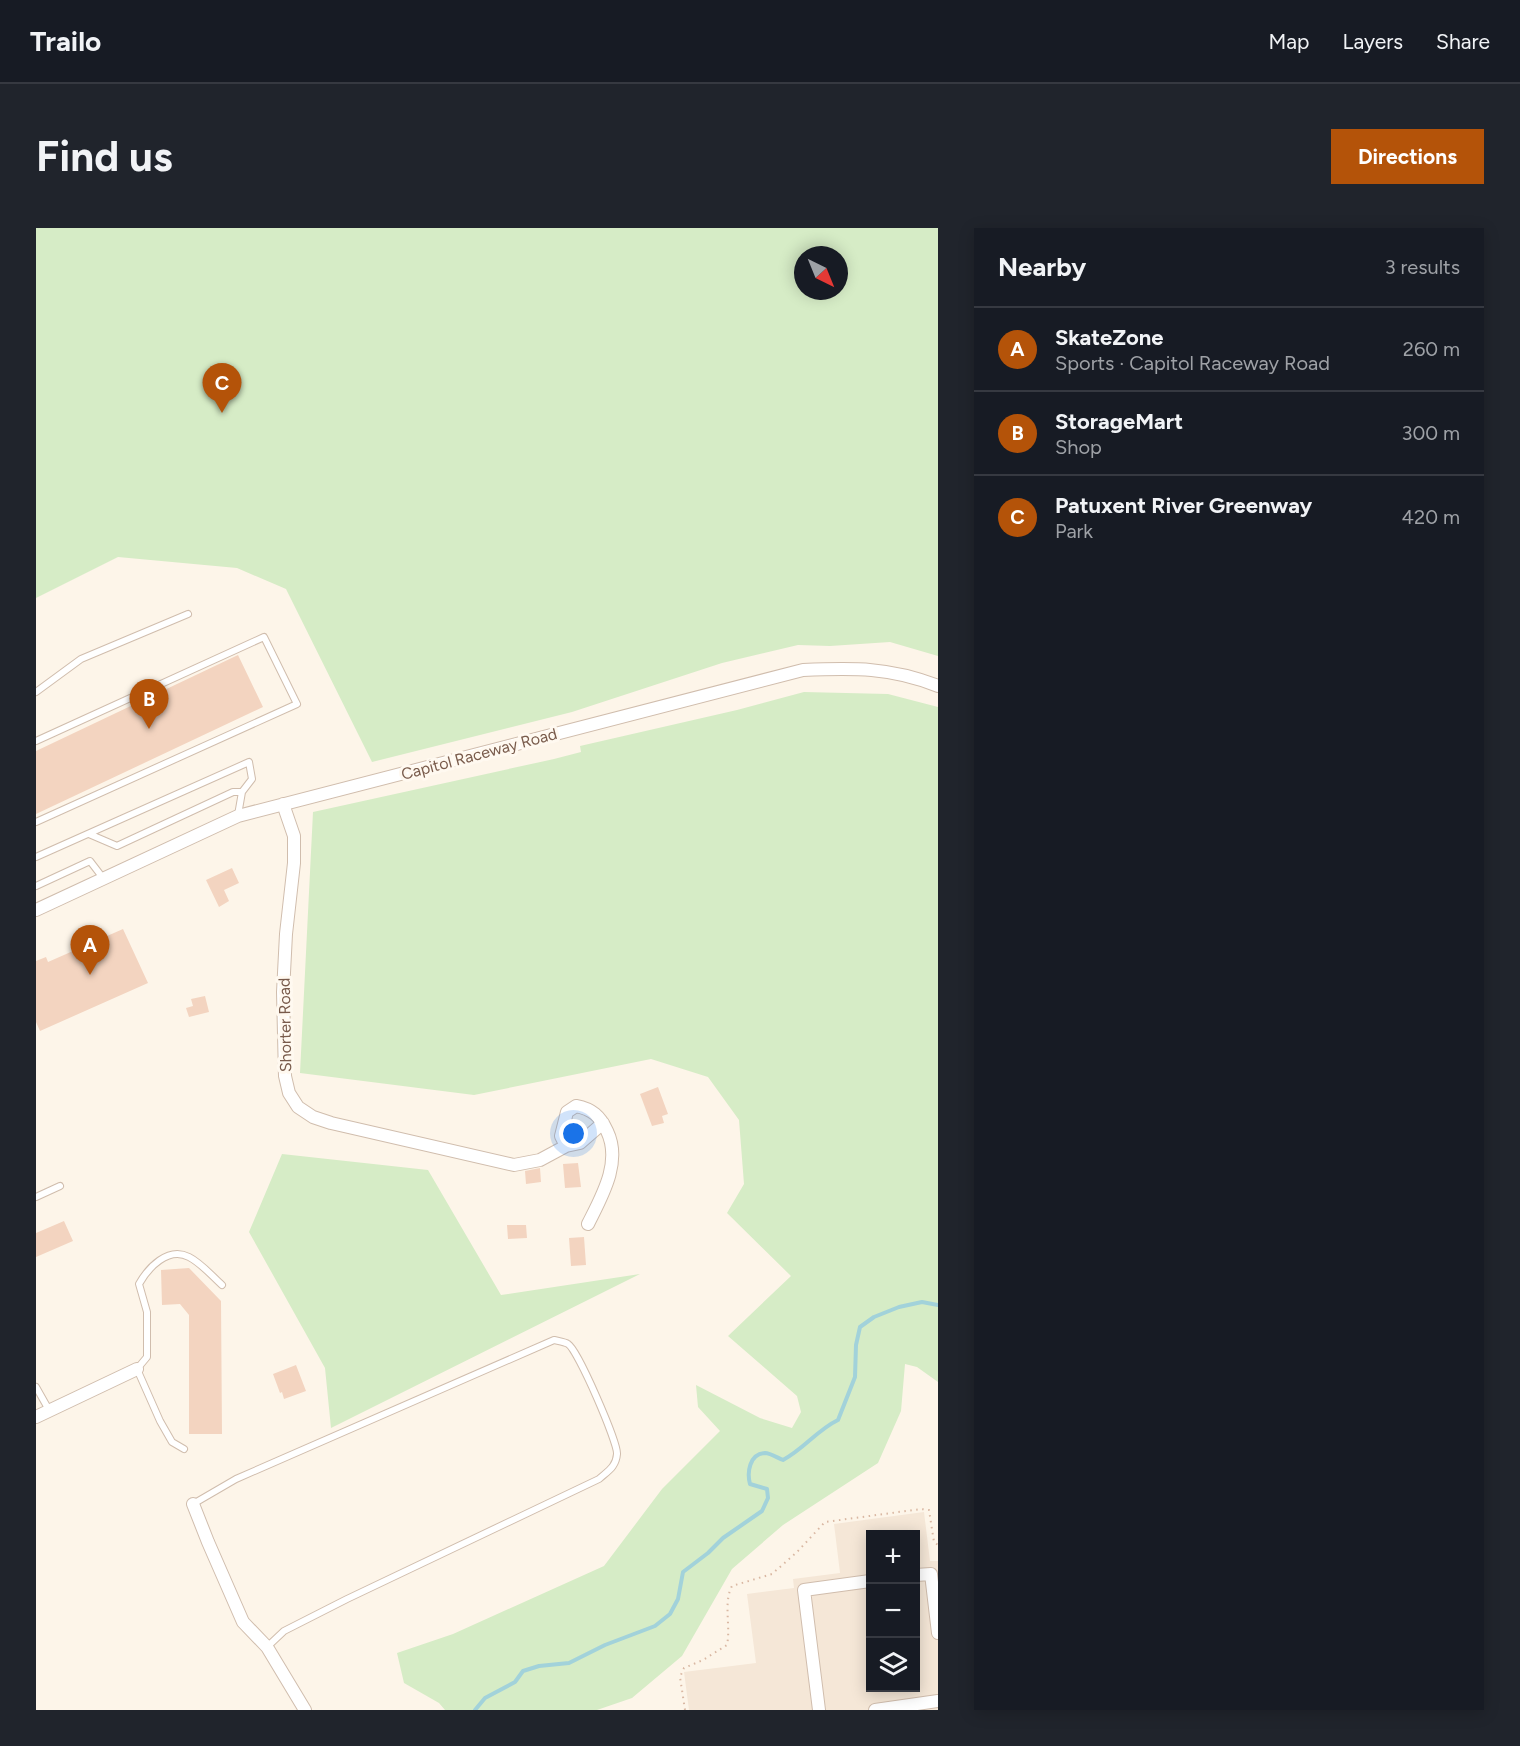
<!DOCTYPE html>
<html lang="en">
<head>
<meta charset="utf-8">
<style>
  body { margin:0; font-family:Figtree,sans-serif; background:#20242c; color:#f1f3f6 }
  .controls { position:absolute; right:18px; bottom:18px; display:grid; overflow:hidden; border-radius:0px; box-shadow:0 3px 15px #0003 }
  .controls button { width:54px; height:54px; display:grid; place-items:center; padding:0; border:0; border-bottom:2px solid #363941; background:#171b24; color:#f1f3f6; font:30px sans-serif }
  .compass { position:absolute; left:758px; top:18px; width:54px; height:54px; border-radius:50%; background:#171b24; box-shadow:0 3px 15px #0003; rotate:137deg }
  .you { position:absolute; left:538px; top:906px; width:21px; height:21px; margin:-15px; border:4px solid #fff; border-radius:50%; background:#1a73e8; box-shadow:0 0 0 9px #1a73e833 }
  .badge { display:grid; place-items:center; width:39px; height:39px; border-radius:50%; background:#b45309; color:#fff; font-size:20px; font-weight:700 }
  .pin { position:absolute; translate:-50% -50px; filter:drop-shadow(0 2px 3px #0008) }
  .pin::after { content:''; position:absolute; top:32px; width:21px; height:18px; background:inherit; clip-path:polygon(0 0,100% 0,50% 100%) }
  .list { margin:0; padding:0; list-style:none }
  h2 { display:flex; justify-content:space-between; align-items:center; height:78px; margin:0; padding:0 24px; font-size:26px }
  h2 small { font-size:20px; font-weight:400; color:#9ea1a6 }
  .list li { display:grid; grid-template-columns:39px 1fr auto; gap:18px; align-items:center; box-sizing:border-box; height:84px; padding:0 24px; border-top:2px solid #363941 }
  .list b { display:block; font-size:22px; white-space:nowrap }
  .list p { margin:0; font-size:20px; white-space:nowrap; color:#9ea1a6 }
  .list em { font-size:20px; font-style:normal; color:#9ea1a6 }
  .icon { flex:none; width:33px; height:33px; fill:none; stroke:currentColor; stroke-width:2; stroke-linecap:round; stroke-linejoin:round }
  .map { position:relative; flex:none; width:902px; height:1482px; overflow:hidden; border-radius:0px }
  header { display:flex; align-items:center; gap:36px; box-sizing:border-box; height:84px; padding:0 30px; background:#171b24; border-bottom:2px solid #363941 }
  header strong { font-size:28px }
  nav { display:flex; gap:33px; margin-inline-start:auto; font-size:21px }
  .intro { display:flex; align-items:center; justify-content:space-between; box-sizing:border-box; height:144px; padding:0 36px }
  h1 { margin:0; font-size:42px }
  .button { padding:15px 27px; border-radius:0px; background:#b45309; color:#fff; font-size:21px; font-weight:700 }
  main { display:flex; gap:36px; padding:0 36px }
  aside { flex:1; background:#171b24; border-radius:0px; box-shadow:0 3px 15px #0003 }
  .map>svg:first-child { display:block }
  .residential { fill:#f5e7d7; fill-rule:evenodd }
  .green { fill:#d6ecc6; fill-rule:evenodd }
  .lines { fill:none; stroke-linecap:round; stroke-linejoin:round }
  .stream { stroke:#a2d2da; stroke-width:4 }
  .building { fill:#f3d4c0 }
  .service-casing { stroke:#d0bdad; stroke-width:8 }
  .minor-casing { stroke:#d0bdad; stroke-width:14 }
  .path { stroke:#d9b7a2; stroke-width:2; stroke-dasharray:1.5 4.5; stroke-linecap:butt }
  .service { stroke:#fff; stroke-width:6 }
  .minor { stroke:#fff; stroke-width:12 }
  .labels { text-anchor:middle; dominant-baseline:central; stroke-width:6; stroke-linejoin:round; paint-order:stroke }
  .street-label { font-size:16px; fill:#795b4b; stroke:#fff9f0 }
</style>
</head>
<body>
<header>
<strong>Trailo</strong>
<nav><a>Map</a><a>Layers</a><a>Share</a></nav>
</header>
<div class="intro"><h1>Find us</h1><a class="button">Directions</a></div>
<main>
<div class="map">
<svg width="902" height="1482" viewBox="0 0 902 1482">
  <rect width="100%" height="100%" fill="#fdf5e9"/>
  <path class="residential" d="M888,1284L894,1333H902V1482H653L648,1444L720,1435L711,1366L758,1360L757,1351L804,1345L798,1296ZM834,1306H880V1460H834Z"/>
  <path class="green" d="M0,0H902V428L854,414L794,418L762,417L686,435L536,484L336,534L250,361L201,340L82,329L0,370ZM767,27H803V63H767Z
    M768,464L852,466L902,479V1154L881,1139L869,1136L865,1183L842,1235L747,1297L696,1341L646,1428L596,1470L561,1482H409L403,1475L368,1455L361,1425L417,1406L568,1338L626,1261L684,1203L662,1179L660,1157L724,1190L756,1200L765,1184L761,1168L692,1108L755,1048L691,985L708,956L703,892L672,849L615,831L438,867L264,845L277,584L518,531L545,524L544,518L701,482Z
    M246,926L392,942L465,1067L604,1046L295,1200L289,1140L213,1004Z"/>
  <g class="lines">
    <path class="stream" d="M439,1482L449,1470L479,1454L487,1443L503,1438L533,1435L569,1417L619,1398L634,1386L642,1371L647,1344L672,1325L687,1310L726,1283L732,1270L731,1261L714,1256C711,1245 713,1226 729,1225C734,1225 742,1230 747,1232C768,1221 781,1202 802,1192L819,1149L820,1117L824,1099L838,1089L863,1079L886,1074L902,1077"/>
  </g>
  <path class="building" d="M202,427L227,479L0,586V523Z
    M196,640L203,655L188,662L193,673L183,679L170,652Z
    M87,701L112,755L4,803L0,794V733L10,729L12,734Z
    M169,768L173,784L153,789L150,780L157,778L155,771Z
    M622,859L632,886L626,888L628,895L616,898L604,866Z
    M542,935L545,959L529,960L527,936Z
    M504,940L505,954L490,956L489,943Z
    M28,993L37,1013L0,1029V1005Z
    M471,997H490L491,1010L472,1011Z
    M548,1009L550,1037L535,1038L533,1010Z
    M153,1040L185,1073L186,1206H153V1087L144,1076L126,1077L125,1042Z
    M260,1137L270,1163L248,1171L246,1164L244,1165L237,1146Z"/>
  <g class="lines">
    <defs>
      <path id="service" d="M0,464L45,431L152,386
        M0,513L228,409L261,476L0,594
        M53,606L81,618L197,564H206
        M0,629L213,534L216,551L206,564L202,587
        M0,658L54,633L67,650
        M0,969L24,958
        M0,1159L13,1182
        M148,1221L136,1214L124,1193L101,1141L111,1129V1084L103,1056C112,1040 132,1018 153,1029C165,1035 176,1048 186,1057
        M157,1276L200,1251L518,1112C522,1113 529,1114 532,1116C542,1122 582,1215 581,1226C580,1239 572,1243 563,1251L311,1371L248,1403L231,1419"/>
      <path id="minor" d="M247,576L258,608V635L250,706L247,764L249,848L253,865L262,879L277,889L295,895L478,937L504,932L530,918L525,908L531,884L540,878C556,881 564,888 571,903C586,934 566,968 552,996
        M0,682L202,588L767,442C818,440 854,439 902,458
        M530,918L544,915L567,895
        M0,1189L101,1141
        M157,1276L172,1314L207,1394L231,1419L269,1482
        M880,1347L895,1346L902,1405
        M783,1482L768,1362L834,1353
        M839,1482L902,1473"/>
    </defs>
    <use href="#service" class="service-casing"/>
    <use href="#minor" class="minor-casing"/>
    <path class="path" d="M649,1482L644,1449L648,1440L667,1432L691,1417C695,1398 687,1375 696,1358L736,1346L761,1324L789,1294L885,1281L893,1282L898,1314L902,1317"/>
    <use href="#service" class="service"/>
    <use href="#minor" class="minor"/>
  </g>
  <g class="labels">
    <g class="street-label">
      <text transform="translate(443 526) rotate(-15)">Capitol Raceway Road</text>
      <text transform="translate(249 797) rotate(-91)">Shorter Road</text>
    </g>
  </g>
</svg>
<div class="controls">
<button>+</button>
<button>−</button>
<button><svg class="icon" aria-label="layers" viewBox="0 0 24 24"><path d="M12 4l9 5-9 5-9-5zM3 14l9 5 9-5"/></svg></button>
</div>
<svg class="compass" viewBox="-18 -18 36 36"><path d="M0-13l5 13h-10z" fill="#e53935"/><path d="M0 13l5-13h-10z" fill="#9ea1a6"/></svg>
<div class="you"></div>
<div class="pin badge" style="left:54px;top:747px">A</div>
<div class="pin badge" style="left:113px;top:501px">B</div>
<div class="pin badge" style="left:186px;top:185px">C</div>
</div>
<aside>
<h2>Nearby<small>3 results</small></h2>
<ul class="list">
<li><span class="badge">A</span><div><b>SkateZone</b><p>Sports · Capitol Raceway Road</p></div><em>260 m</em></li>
<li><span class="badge">B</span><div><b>StorageMart</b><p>Shop</p></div><em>300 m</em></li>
<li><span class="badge">C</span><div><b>Patuxent River Greenway</b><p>Park</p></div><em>420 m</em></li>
</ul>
</aside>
</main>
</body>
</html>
